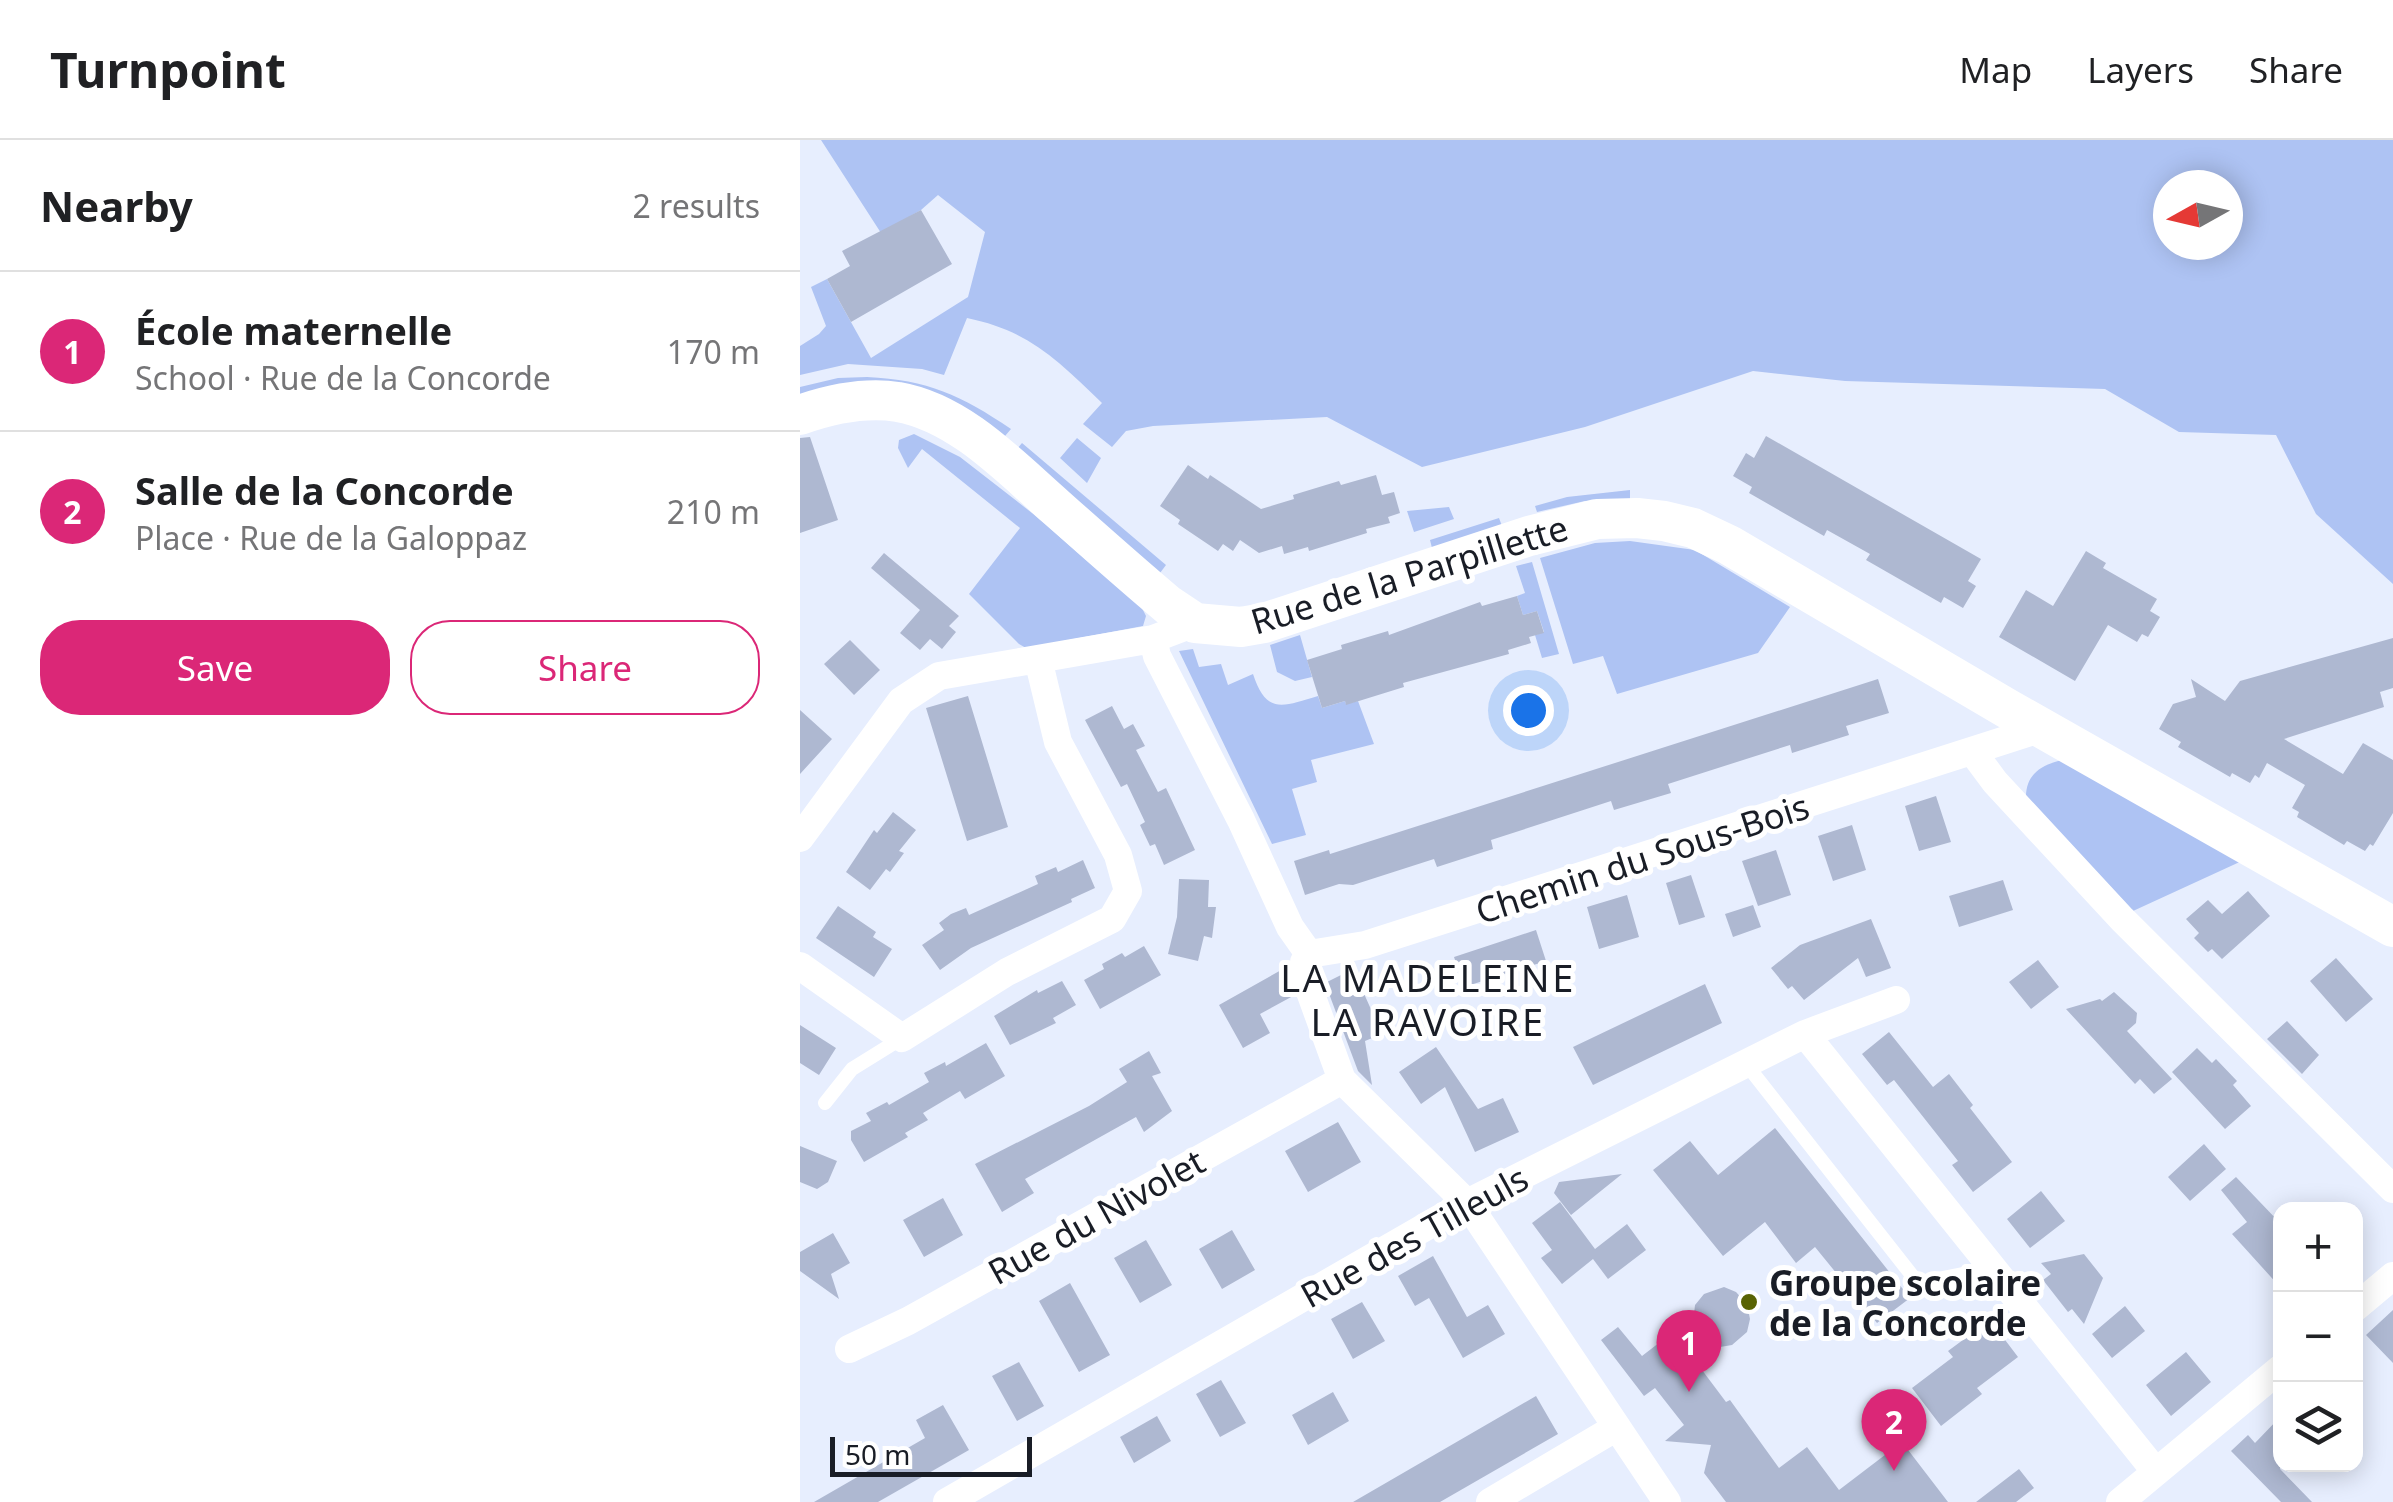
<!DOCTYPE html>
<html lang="en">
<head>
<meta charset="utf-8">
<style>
  body { margin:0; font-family:"Noto Sans",sans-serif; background:#f2f2f2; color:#202124 }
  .controls { position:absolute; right:30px; bottom:30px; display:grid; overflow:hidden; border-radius:20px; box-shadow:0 5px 25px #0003 }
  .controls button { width:90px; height:90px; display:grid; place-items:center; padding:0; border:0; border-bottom:2px solid #e0e0e0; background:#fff; color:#202124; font:50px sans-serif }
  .compass { position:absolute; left:1353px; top:30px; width:90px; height:90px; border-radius:50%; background:#fff; box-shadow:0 5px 25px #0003; rotate:262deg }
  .scale { position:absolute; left:30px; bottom:25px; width:202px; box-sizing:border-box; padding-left:10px; border:5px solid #191d26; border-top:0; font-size:28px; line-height:35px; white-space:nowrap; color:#191d26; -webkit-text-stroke:8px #fff; paint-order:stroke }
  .you { position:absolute; left:728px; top:570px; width:35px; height:35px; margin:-25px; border:8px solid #fff; border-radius:50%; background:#1a73e8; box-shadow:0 0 0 15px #1a73e833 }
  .badge { display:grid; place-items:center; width:65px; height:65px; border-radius:50%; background:#db2777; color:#fff; font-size:32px; font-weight:700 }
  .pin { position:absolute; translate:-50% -82px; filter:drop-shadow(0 2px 5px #0008) }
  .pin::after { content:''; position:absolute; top:52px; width:35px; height:30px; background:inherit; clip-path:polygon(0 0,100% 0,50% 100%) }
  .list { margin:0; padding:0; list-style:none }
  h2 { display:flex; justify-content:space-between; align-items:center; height:130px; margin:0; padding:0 40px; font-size:42px }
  h2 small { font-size:32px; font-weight:400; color:#757577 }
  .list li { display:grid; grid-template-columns:65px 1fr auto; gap:30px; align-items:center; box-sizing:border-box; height:160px; padding:0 40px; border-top:2px solid #e0e0e0 }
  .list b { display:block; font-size:38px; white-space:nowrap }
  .list p { margin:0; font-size:32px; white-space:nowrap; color:#757577 }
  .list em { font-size:32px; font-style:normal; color:#757577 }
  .actions { display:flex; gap:20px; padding:30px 40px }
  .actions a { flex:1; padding:22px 0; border:2px solid #db2777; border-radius:40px; text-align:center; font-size:35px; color:#db2777 }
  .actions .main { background:#db2777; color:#fff }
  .icon { flex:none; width:55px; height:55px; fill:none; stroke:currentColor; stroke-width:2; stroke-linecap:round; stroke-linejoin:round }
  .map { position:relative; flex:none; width:1593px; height:1362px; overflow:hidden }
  header { display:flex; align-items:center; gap:60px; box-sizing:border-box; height:140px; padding:0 50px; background:#fff; border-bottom:2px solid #e0e0e0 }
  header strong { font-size:48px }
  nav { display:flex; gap:55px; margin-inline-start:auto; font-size:35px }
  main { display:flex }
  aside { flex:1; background:#fff }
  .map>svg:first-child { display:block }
  .green { fill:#aec3f3; fill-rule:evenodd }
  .building { fill:#aeb8d1 }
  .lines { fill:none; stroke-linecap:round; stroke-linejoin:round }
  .lane { stroke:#fff; stroke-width:14 }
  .street { stroke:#fff; stroke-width:28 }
  .secondary { stroke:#fff; stroke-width:40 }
  .poi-dot { fill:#596303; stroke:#fff; stroke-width:4 }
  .labels { text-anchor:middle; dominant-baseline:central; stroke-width:10; stroke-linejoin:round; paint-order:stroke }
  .street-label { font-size:35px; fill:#191d26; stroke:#fff }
  .poi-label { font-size:35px; font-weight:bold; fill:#191d26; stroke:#fff; text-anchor:start }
  .neighbourhood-label { font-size:38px; letter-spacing:2.5px; fill:#191d26; stroke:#fff }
</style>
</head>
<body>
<header>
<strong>Turnpoint</strong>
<nav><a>Map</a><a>Layers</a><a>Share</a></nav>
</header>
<main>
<aside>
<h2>Nearby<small>2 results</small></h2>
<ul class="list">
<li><span class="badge">1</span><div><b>École maternelle</b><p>School · Rue de la Concorde</p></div><em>170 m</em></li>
<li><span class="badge">2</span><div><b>Salle de la Concorde</b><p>Place · Rue de la Galoppaz</p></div><em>210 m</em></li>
</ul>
<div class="actions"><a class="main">Save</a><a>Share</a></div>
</aside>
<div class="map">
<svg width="1593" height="1362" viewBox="0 0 1593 1362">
  <rect width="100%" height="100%" fill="#e7eefe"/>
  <path class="green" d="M21,0H1593V444L1516,374L1476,295L1379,292L1305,249L1045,241L953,231L785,287L622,327L527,277L353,286L326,291L312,307L283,284L302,263C257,220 230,191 167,178L144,235L122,229L48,224L0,235V206L19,194L26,186L11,147L27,139L71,218L168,157L185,92L138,55L121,70L81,93ZM1368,45H1428V105H1368Z
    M67,237C128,240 161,255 211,289L205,296L0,256V247L38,238Z
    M114,294L160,317L232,373L342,468L346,476L343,486L226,508L219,504L169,454L220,388L122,309L108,328L98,308L99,300Z
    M277,298L301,318L287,343L260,318Z
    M222,303L366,425L360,433L217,309Z
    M830,350V359L785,361L737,372L735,366L767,357Z
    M649,367L654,379L614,392L607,371Z
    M699,378L702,386L632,408L630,400Z
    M830,401L895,410L990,467L958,513L817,554L803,516L773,524L740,418L795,403Z
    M732,422L759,514L742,518L735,495L744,492L737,471L723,475L717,456L725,453L716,426Z
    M500,495L512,537L495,541L477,532L470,505Z
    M393,509L399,527L421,524L428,545L453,534C467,576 483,566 518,556L522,568L545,561L546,564L558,561L574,604L511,620L517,642L492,649L506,695L472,704L379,511Z
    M1266,619L1444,720L1333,771L1226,657C1226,632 1244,624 1266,619Z"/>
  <path class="building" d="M121,70L152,124L51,182L27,139L50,126L42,111Z
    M966,296L1181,419L1168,441L1176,446L1163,468L1144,457L1141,463L1066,420L1070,414L1027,390L1024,396L949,353L952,347L933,336L946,313L954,318Z
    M10,297L38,380L0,393V298Z
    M388,325L408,339L410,335L461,369L494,359L493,355L539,341L541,345L576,335L582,355L594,352L600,373L588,377L590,383L566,389L567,393L509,411L508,407L484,414L482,406L459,413L440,400L433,411L423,404L418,411L378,384L380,380L360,366Z
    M1286,411L1306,423L1303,428L1357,459L1350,471L1360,477L1348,497L1342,494L1337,502L1308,485L1275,541L1199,497L1226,450L1253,466Z
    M84,413L159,476L149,486L156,492L142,509L130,499L120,510L100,493L120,470L71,428Z
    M717,456L723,475L737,471L744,493L729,497L731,503L708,510L709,514L603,543L604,547L546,565L545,561L522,568L507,520L542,509L541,505L588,491L589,495L680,462L682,466Z
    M1593,498V548L1580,552L1584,567L1484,599L1543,634L1563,603L1593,620V673L1573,706L1570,704L1565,711L1547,701L1544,705L1497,677L1499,672L1492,668L1505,645L1467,623L1459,638L1455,635L1450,643L1432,633L1430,637L1378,607L1381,602L1359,589L1373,564L1396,557L1391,539L1425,561L1440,541Z
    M50,500L80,530L54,555L24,524Z
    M1078,539L1089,573L1046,586L1049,595L992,613L990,605L868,644L871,653L814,670L811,661L691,700L693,709L637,727L634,719L553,745L539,744L505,755L494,721L529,710L530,714Z
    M168,556L208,687L167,701L126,568Z
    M312,566L324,589L333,584L345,606L336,610L358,652L366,648L395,710L364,725L355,704L350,706L340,685L345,682L327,644L321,647L285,580Z
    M0,570L32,599L0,634Z
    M1136,656L1151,702L1119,711L1105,666Z
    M93,672L116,690L99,711L104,713L90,732L86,729L70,750L46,732L74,690L77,693Z
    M1052,685L1066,730L1033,741L1018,696Z
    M976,710L991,755L958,766L942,721Z
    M283,720L295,748L271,759L272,762L171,808L140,830L122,805L144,790L139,783L151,774L166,768L169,775L238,744L235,736L256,727L258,732Z
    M891,735L905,777L879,785L866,743Z
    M379,739L409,740L408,767H416L412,798L404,796L398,821L368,814L377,777Z
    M1203,740L1213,770L1159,787L1149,756Z
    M1448,751L1470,776L1422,819L1412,809L1408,812L1394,798L1399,793L1386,779L1408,760L1422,774Z
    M827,755L839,797L799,809L787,767Z
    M953,765L961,787L933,797L925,774Z
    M38,766L76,792L73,797L92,809L74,837L16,798Z
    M1071,779L1091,828L1066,837L1058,818L1004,860L992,846L988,849L971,828L1000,805Z
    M736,790L746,821L664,847L654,817Z
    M344,806L361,835L300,869L284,840L304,829L302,824L322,813L325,817Z
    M1536,818L1573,859L1546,882L1510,841Z
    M1238,820L1259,847L1231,869L1209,842Z
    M483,829L493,856L460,874L470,893L443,908L419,865Z
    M553,829L582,894L565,901L572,945L558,931L525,843Z
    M262,841L276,865L253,878L256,883L210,905L194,876L237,850L238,853Z
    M905,844L922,883L793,945L773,907Z
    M1314,852L1337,873L1336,883L1327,891L1372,939L1354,954L1340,939L1335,944L1266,869L1300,859L1302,861Z
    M1487,881L1519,915L1502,934L1467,899Z
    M0,885L36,908L19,935L0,923Z
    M1089,892L1133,947L1149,934L1173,965L1170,968L1212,1022L1173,1052L1152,1025L1158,1021L1094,940L1087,945L1062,914Z
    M186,903L205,936L165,959L160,951L123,973L128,980L105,993L108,997L64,1022L51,1000V991L71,981L66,973L87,962L89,965L129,942L124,933L145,922L146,926Z
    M636,907L678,969L703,958L719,992L675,1012L645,947L621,964L599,932Z
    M1397,908L1412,923L1416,919L1437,941L1433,945L1451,966L1425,989L1372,932Z
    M349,911L361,933L352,936L372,971L344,992L336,977L225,1039L234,1053L202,1072L175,1024L289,966L327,942L319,929Z
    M538,982L561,1022L508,1052L485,1011Z
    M975,988L1110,1158L1077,1183L1015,1107L996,1123L965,1082L923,1116L853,1030L890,1001L918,1035Z
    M1404,1004L1426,1029L1390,1061L1368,1037Z
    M0,1006L37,1021L28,1042L17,1049L0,1042Z
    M822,1034L771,1075L754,1053L759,1042Z
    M1436,1037L1480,1083V1147L1432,1094L1447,1082L1421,1050Z
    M1241,1051L1265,1081L1230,1108L1207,1079Z
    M143,1058L163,1095L124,1117L103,1080Z
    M760,1062L795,1109L827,1084L846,1110L808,1139L793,1119L762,1144L741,1118L752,1110L732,1083Z
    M432,1090L455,1130L422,1149L399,1109Z
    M33,1093L50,1123L31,1134L39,1159L0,1131V1112Z
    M346,1100L372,1145L340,1163L314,1118Z
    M1284,1114L1303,1138L1284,1184L1272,1169L1268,1172L1243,1140L1251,1134L1241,1123Z
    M633,1116L667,1177L688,1165L705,1194L663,1218L629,1158L615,1166L598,1136Z
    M270,1143L310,1215L279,1232L239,1161Z
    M924,1147L936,1152L947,1164L950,1179L947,1192L932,1205L890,1212L895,1165L904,1154Z
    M562,1162L585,1201L553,1219L531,1179Z
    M1325,1166L1345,1191L1312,1218L1292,1194Z
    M1593,1170V1223L1566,1195Z
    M1190,1180L1218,1217L1177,1248L1182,1254L1141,1286L1112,1248L1153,1217L1148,1211Z
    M818,1187L842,1216L864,1199L889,1230L890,1214L926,1262L930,1260L979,1328L1007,1307L1039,1350L1102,1302L1148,1362H926L904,1333L911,1305L865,1301L884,1285L855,1248L844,1256L801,1200Z
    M1386,1212L1411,1242L1371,1276L1346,1245Z
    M219,1222L244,1266L217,1281L192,1236Z
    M421,1240L446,1283L420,1297L396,1254Z
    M533,1252L549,1281L508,1305L492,1275Z
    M736,1256L758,1294L640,1362H553Z
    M143,1265L169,1310L78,1362H14L125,1298L116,1280Z
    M357,1276L371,1301L334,1323L320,1297Z
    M1480,1277V1329L1512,1362H1481L1431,1311L1448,1295L1455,1303Z
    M1219,1329L1234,1348L1216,1362H1176Z"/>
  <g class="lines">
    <path class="lane" d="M946,924L1118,1143L1193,1128
      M25,963L52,929L102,898"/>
    <path class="street" d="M353,499L357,516L441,680L490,787L509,814L504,822L505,838L542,940L667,1063L867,1362
      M1172,611L1195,642L1322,779L1593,1049
      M0,698L101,561L139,536L353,499L395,483
      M509,814L565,805L1243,588
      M0,826L102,898L207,832L312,779L328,751L318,715L258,602L238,519
      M1005,894L1356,1332
      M1556,1167L1593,1136
      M49,1209L108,1181L542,940
      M147,1362L667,1063L1005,894L1096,860
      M690,1362L817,1287
      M1320,1362L1480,1229"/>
    <path class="secondary" d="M0,275C31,264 65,257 98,262C161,273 212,329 257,368C294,401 330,433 368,465L395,483L441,487L464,483L729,396L797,379L837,378L864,381L893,388L929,405L1208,569L1593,787"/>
  </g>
  <circle class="poi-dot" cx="949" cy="1162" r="10"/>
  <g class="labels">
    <g class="street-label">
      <text transform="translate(609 434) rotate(-17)">Rue de la Parpillette</text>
      <text transform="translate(842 718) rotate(-18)">Chemin du Sous-Bois</text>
      <text transform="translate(296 1076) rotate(-29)">Rue du Nivolet</text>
      <text transform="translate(614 1096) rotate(-29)">Rue des Tilleuls</text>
    </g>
    <g class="poi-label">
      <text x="969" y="1142">Groupe scolaire<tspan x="969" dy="40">de la Concorde</tspan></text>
    </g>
    <g class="neighbourhood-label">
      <text x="628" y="837">LA MADELEINE<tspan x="628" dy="44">LA RAVOIRE</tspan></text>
    </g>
  </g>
</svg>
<div class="controls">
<button>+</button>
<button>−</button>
<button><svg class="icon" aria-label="layers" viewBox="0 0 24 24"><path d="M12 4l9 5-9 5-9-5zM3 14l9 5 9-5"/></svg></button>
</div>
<svg class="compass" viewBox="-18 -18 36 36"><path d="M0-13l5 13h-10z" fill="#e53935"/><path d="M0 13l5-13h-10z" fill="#757577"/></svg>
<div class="scale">50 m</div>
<div class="you"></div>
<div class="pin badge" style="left:889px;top:1252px">1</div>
<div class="pin badge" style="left:1094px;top:1331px">2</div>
</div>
</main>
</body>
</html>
